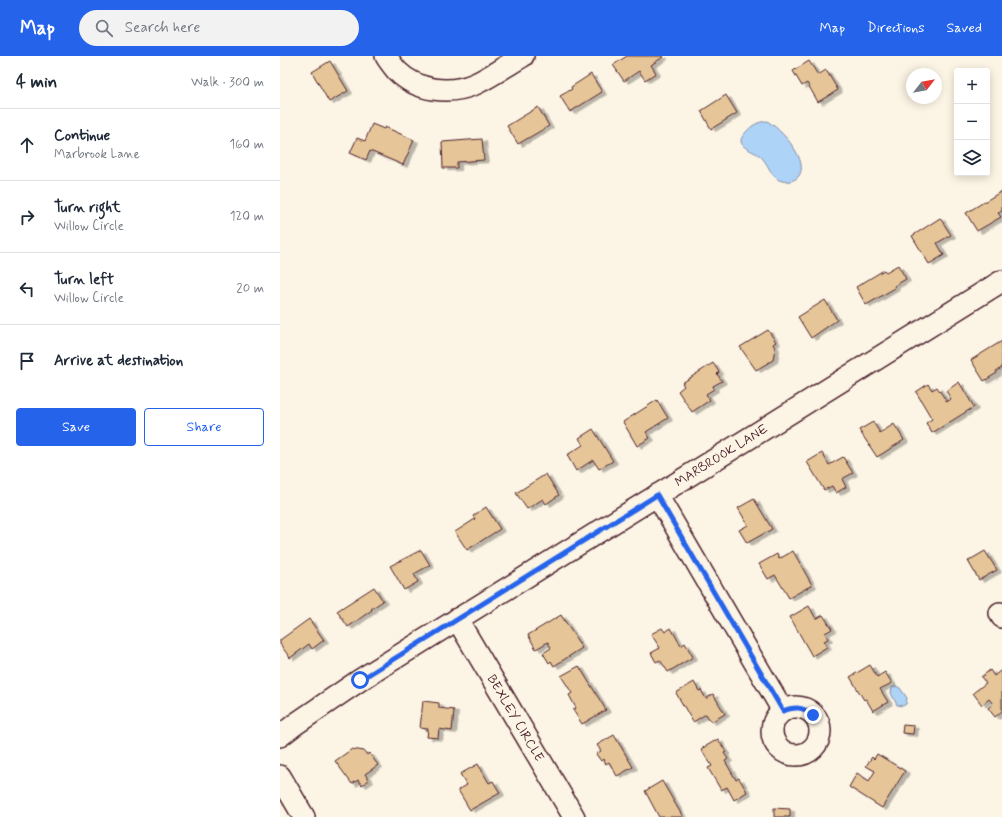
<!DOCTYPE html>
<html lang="en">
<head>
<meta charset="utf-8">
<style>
  body { margin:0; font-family:Mynerve,sans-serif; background:#f2f2f3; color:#1f2937 }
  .controls { position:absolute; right:12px; top:12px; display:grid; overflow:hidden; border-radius:4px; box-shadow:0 2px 10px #0003 }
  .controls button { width:36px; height:36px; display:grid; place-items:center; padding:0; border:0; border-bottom:1px solid #e0e1e3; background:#fff; color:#1f2937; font:20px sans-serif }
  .compass { position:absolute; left:626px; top:12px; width:36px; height:36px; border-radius:50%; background:#fff; box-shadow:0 2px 10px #0003; rotate:59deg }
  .stop { position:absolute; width:12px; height:12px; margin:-9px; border:3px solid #2563eb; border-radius:50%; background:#fff }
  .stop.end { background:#2563eb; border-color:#fff; box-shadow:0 1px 4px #0008 }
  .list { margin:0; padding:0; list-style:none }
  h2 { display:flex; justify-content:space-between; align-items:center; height:52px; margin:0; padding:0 16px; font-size:17px }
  h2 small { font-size:13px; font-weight:400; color:#747a83 }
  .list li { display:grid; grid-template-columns:26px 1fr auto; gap:12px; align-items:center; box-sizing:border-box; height:72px; padding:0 16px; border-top:1px solid #e0e1e3 }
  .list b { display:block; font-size:15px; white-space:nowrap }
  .list p { margin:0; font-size:13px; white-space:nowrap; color:#747a83 }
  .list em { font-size:13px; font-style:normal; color:#747a83 }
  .actions { display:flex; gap:8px; padding:12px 16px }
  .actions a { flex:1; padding:9px 0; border:1px solid #2563eb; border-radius:4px; text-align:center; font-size:14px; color:#2563eb }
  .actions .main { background:#2563eb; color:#fff }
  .icon { flex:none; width:22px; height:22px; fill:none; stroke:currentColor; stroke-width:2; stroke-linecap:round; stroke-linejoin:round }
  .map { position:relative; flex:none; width:722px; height:761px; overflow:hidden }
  header { display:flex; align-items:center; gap:24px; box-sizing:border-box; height:56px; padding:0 20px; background:#2563eb; color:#fff }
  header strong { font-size:19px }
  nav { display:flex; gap:22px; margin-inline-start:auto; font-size:14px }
  .search { width:280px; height:36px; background:#f2f2f3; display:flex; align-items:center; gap:10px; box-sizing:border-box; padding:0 14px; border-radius:22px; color:#747a83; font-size:15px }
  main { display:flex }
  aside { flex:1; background:#fff }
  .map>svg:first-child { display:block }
  .water { fill:#add3f6; stroke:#858ba5 }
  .building { fill:#e6c698; stroke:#4a1f2b; filter:url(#shadow) }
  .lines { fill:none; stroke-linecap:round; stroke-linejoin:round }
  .minor-casing { stroke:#4a1f2b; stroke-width:24 }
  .minor { stroke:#fcf5e5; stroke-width:21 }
  .route { stroke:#2563eb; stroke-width:5 }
  .labels { text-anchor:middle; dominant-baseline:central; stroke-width:4; stroke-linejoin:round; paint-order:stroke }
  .street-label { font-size:13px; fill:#4a1f2b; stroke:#fcf5e5 }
</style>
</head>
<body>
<header>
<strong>Map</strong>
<div class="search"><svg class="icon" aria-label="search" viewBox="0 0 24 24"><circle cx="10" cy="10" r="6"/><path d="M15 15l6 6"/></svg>Search here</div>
<nav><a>Map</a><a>Directions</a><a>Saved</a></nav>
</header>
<main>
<aside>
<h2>4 min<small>Walk · 300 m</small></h2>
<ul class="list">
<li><svg class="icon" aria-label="ahead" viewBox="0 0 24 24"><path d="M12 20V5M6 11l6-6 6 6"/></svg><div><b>Continue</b><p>Marbrook Lane</p></div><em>160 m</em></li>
<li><svg class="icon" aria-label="right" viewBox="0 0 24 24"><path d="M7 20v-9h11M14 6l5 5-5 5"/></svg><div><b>Turn right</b><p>Willow Circle</p></div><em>120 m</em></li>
<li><svg class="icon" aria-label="left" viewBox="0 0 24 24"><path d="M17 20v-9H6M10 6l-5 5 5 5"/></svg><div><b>Turn left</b><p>Willow Circle</p></div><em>20 m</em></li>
<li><svg class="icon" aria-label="arrive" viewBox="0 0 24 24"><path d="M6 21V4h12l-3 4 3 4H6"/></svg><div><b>Arrive at destination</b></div></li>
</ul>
<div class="actions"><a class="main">Save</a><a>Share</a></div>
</aside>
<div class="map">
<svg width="722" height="761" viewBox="0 0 722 761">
  <defs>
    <filter id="shadow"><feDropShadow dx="4.5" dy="2.5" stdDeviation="0" flood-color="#0004"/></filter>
  </defs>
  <rect width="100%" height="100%" fill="#fcf5e5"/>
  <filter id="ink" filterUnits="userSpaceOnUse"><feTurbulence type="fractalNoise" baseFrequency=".025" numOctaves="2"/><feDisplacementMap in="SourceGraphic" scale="8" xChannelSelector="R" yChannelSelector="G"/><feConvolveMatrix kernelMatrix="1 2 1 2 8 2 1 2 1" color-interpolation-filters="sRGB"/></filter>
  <g filter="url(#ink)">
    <path class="water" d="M487,65C500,72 533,107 517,122C513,125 507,126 502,125C492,123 489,110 483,103C477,94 450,92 466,76C472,69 478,66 487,65Z
      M616,630L620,632L627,642L626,648L623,650L617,649L611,637L612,632Z"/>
    <path class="building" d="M347,0H383V1L371,9L376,17L365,24L359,15L344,25L333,9Z
      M50,5L68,35L49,46L32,16Z
      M529,5L538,19L546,14L558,34L538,46L527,27L522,30L513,15Z
      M311,18L322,36L290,56L280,40L292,33L291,31Z
      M446,39L457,57L431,73L421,55Z
      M258,51L269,70L238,88L227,70Z
      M92,68L104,73L105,71L134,84L123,109L90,95L86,104L70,97L77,82L85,85Z
      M202,83L204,104L177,106V112H163L162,86Z
      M722,135V155L718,157L721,161L697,175L686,157Z
      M660,162L671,179L657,187L664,199L649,208L632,180Z
      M618,209L626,223L614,230L615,232L586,249L576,231L604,214L606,216Z
      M545,244L557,264L531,282L518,261Z
      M488,274L496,286L493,288L495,292L493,304L476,314L460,291Z
      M722,285V312L716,315L717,317L704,325L691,304Z
      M433,307L439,316L437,318L442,325L433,330L434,333L426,338L430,344L412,356L398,335L404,330L402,327Z
      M679,326L694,351L652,377L646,367L652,363L636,336L648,328L652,334L657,331L667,346L671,343L666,335Z
      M377,344L388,362L366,376L370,382L357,390L343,366Z
      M593,366L600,377L614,368L624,384L597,401L579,374Z
      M313,373L333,405L319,413L313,404L296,415L287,399L303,389L299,382Z
      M542,397L549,409L563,401L573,417L562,423L566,431L556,437L552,430L544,434L527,406Z
      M266,418L279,439L266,448L263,443L247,453L236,437Z
      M474,443L492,473L467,487L459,474L468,469L458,452Z
      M206,451L220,473L187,494L175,476L195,463L193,460Z
      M141,494L150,509L134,518L138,526L124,534L110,510Z
      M513,495L532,529L509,542L495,519L488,523L479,508L497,498L499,503Z
      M705,495L717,514L699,524L688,505Z
      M94,531L103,545L91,553L92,554L68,571L57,555Z
      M529,550L536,563L543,559L552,573L545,577L548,583L544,585L547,591L532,600L510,561Z
      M281,559L302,592L274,610L271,605L269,607L263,597L271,592L268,586L256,593L248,579Z
      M29,563L44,584L32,593L29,588L10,602L0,588V584Z
      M382,572L385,576L391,572L401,590L405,587L413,601L388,616L380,604L376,606L371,597L380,592L371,578Z
      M590,609L597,621L605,616L612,627L600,633L608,646L593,655L586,643L584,644L570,621Z
      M299,610L326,654L302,668L293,654L296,652L289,639L292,637L281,620Z
      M710,614L714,620L720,615L722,618V655L715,661L708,652L713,648L709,643L702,649L693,637L706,627L701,621Z
      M414,626L419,635L421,634L426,643L433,638L445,658L431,666L426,658L413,666L396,637Z
      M143,645L159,647V652L174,654L172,675L159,673L158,682L147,681L148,673L140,672Z
      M623,669L634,670L633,678L622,677Z
      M334,679L353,711L337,720L329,706L326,708L324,703L321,705L316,698L321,695L317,689Z
      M438,683L446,696L444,697L448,703L445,705L456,724L459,722L467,736L454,744L447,731L441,734L428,712L432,710L421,693Z
      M72,693L84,695L87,699L89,697L98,709L85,718L89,724L82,729L78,724L72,728L55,705Z
      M597,698L625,715L602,752L569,731L577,717L589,725L595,715L586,710L592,701L594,703Z
      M198,708L209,727L213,725L220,737L190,754L178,734L187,729L180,718Z
      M382,725L403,761H379L365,735Z
      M494,752L510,753V761H494Z"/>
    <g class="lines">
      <defs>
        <g id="minor">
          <path d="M106,0C109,5 113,10 117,15C137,35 169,39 195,28C211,21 227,9 243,0"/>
          <path d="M377,439L503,655"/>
          <path d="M720,557L722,561"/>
          <path id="s1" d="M177,563L294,761"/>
          <circle cx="516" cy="675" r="24"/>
          <path id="s2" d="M0,680L17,667L80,624L722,225"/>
          <path d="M0,720L24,761"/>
        </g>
      </defs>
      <use href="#minor" class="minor-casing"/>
      <use href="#minor" class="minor"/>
    </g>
  </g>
  <g class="lines" filter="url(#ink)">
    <path class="route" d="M80,624L377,439L503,655C515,650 523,651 533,659"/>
  </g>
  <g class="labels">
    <g class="street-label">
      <text stroke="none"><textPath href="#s2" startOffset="523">MARBROOK LANE</textPath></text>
      <text stroke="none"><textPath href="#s1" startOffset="115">BEXLEY CIRCLE</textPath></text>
    </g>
  </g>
</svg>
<div class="controls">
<button>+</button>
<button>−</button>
<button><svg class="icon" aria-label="layers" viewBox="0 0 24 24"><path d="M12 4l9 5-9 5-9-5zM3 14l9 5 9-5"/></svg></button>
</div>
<svg class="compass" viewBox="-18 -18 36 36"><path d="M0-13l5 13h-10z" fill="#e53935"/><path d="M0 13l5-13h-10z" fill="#747a83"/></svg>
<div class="stop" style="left:80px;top:624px"></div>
<div class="stop end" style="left:533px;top:659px"></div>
</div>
</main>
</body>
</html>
